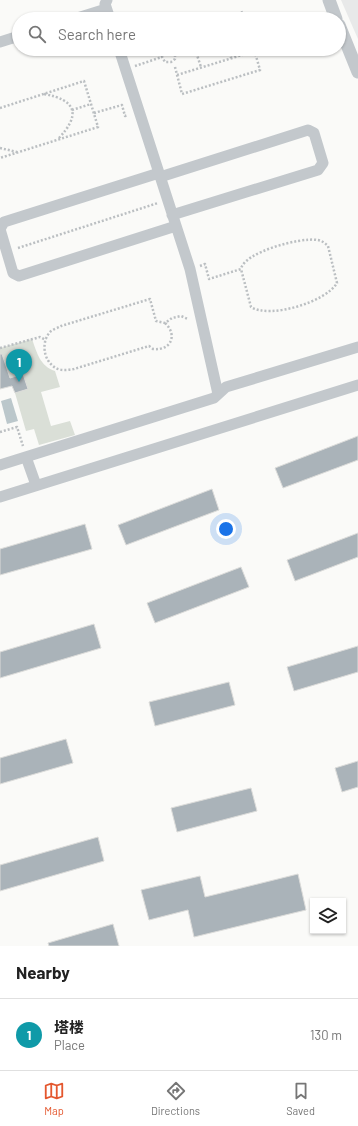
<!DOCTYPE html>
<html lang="en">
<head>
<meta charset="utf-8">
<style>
  body { margin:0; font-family:Barlow,"Noto Sans SC",sans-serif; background:#f2f2f2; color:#222 }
  .controls { position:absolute; right:12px; bottom:12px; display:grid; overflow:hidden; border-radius:0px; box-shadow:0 1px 3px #0004 }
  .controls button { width:36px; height:36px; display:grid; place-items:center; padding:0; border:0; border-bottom:1px solid #e0e0e0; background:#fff; color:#222; font:20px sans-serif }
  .you { position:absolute; left:226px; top:529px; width:14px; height:14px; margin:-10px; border:3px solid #fff; border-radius:50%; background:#1a73e8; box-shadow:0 0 0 6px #1a73e833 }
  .badge { display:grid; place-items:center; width:26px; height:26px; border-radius:50%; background:#e4572e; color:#fff; font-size:13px; font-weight:700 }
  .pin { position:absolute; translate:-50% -33px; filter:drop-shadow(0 1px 2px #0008) }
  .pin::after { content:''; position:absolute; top:21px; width:14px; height:12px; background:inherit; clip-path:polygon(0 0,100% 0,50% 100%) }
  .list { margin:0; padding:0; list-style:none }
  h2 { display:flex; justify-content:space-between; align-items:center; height:52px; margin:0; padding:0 16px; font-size:17px }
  h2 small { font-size:13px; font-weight:400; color:#767676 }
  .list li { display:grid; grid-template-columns:26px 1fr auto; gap:12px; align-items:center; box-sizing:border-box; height:72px; padding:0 16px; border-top:1px solid #e0e0e0 }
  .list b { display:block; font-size:15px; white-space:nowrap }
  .list p { margin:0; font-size:13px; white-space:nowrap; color:#767676 }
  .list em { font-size:13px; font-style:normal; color:#767676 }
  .icon { flex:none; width:22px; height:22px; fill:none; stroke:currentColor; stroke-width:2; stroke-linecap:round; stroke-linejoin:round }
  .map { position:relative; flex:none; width:358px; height:946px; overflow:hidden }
  .search { position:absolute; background:#fff; box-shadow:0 1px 3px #0004; left:12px; right:12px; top:12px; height:44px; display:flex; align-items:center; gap:10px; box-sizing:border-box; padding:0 14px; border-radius:22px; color:#767676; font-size:15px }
  .sheet { height:124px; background:#fff }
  nav { display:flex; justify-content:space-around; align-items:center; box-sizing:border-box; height:56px; border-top:1px solid #e0e0e0; background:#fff; font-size:11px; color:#767676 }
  nav a { display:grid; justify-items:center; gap:2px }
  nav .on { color:#e4572e }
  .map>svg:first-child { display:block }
  .built { fill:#e8e9e9 }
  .green { fill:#dadfd7 }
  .water { fill:#bbc7cb }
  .building { fill:#aab3b9; stroke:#dcdcda }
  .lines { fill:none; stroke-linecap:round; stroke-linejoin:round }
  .path { stroke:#bbbfc2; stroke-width:2.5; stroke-dasharray:2 2; stroke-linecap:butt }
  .minor { stroke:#c3c8cc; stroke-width:11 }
  .tertiary { stroke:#c3c8cc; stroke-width:13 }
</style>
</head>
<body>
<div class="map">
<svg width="358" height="946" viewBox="0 0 358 946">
  <rect width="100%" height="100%" fill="#fafaf8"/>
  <path class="built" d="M341,0H358V39Z"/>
  <path class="green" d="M32,339C37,353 40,366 55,371L60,387L41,392L51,426L70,421L75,435L39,445L34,429L26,431L15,393L28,389L23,375L10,378L8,371L0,373V348Z"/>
  <path class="water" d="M11,398L18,421L7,424L1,401Z"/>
  <path class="building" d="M0,354H2L10,378L23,374L28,389L15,393L12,386L0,389Z
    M358,436V460L283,488L275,468Z
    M212,489L219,510L126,545L118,525Z
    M85,524L92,549L0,575V549Z
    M358,533V557L295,581L287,560Z
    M241,567L249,587L155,623L147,603Z
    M94,624L101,648L0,678V652Z
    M358,646V672L294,691L287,667Z
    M229,682L235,705L155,726L149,702Z
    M66,739L73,763L0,784V758Z
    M358,761V787L342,792L335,768Z
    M251,788L257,811L177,832L171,808Z
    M98,837L104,861L0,891V865Z
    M298,874L306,910L194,937L188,910L149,920L141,890L200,876L205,897Z
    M113,924L119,946H49L48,943Z"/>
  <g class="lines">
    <path class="path" d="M222,19L243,12L245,19
      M165,49L163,51L162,57L165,62H171L175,59V53L172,49
      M195,49L201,67
      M229,49L231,58
      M175,53L189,49
      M135,66L162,57
      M175,67L182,94L260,70L254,49
      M177,75L255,51
      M44,94C77,100 81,115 58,139
      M0,108L84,81L98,127L0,158
      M72,110L91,104
      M94,113L122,105L125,116L128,115
      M0,148L17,152
      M18,248L158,203
      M200,266L205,264L209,279L241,269L251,307C270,319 326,302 337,283L328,246C325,243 321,240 317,240C301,237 244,252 241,269
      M165,323C178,335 171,351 153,349L149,346L74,369C68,370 61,371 56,368C43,361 41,342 50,332C53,329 58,328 61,326L150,299L156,321L165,323L172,318L181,316L188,319
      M0,348L40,337L46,340
      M0,432L17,427L23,446"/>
    <path class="minor" d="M107,0L105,4L110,19
      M74,19L106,9
      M0,42L19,36
      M119,49L190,269L218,394
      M159,173L4,222L0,229L13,273L19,276L176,226
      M160,177L308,130L314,133L323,163L318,170L172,215
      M26,457L36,485
      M0,465L214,398L226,387L358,347
      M0,497L358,385"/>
    <path class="tertiary" d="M329,0L336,19
      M339,25L358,72"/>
  </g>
</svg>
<div class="controls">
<button><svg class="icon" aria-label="layers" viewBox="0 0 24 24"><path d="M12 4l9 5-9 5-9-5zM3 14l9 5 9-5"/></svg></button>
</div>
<div class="you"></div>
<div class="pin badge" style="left:19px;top:382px;background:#0f9aa8">1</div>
<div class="search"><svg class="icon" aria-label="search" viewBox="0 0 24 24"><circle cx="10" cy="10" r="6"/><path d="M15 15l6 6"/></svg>Search here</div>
</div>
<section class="sheet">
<h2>Nearby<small></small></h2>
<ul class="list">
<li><span class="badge" style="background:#0f9aa8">1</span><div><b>塔楼</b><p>Place</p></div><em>130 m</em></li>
</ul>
</section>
<nav>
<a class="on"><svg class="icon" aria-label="map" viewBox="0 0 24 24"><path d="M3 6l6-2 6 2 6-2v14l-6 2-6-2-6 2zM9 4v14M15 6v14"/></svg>Map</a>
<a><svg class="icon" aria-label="directions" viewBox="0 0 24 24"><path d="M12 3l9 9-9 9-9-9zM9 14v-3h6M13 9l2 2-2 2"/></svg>Directions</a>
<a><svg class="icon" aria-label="saved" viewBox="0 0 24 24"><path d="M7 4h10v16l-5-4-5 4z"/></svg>Saved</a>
</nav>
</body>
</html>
